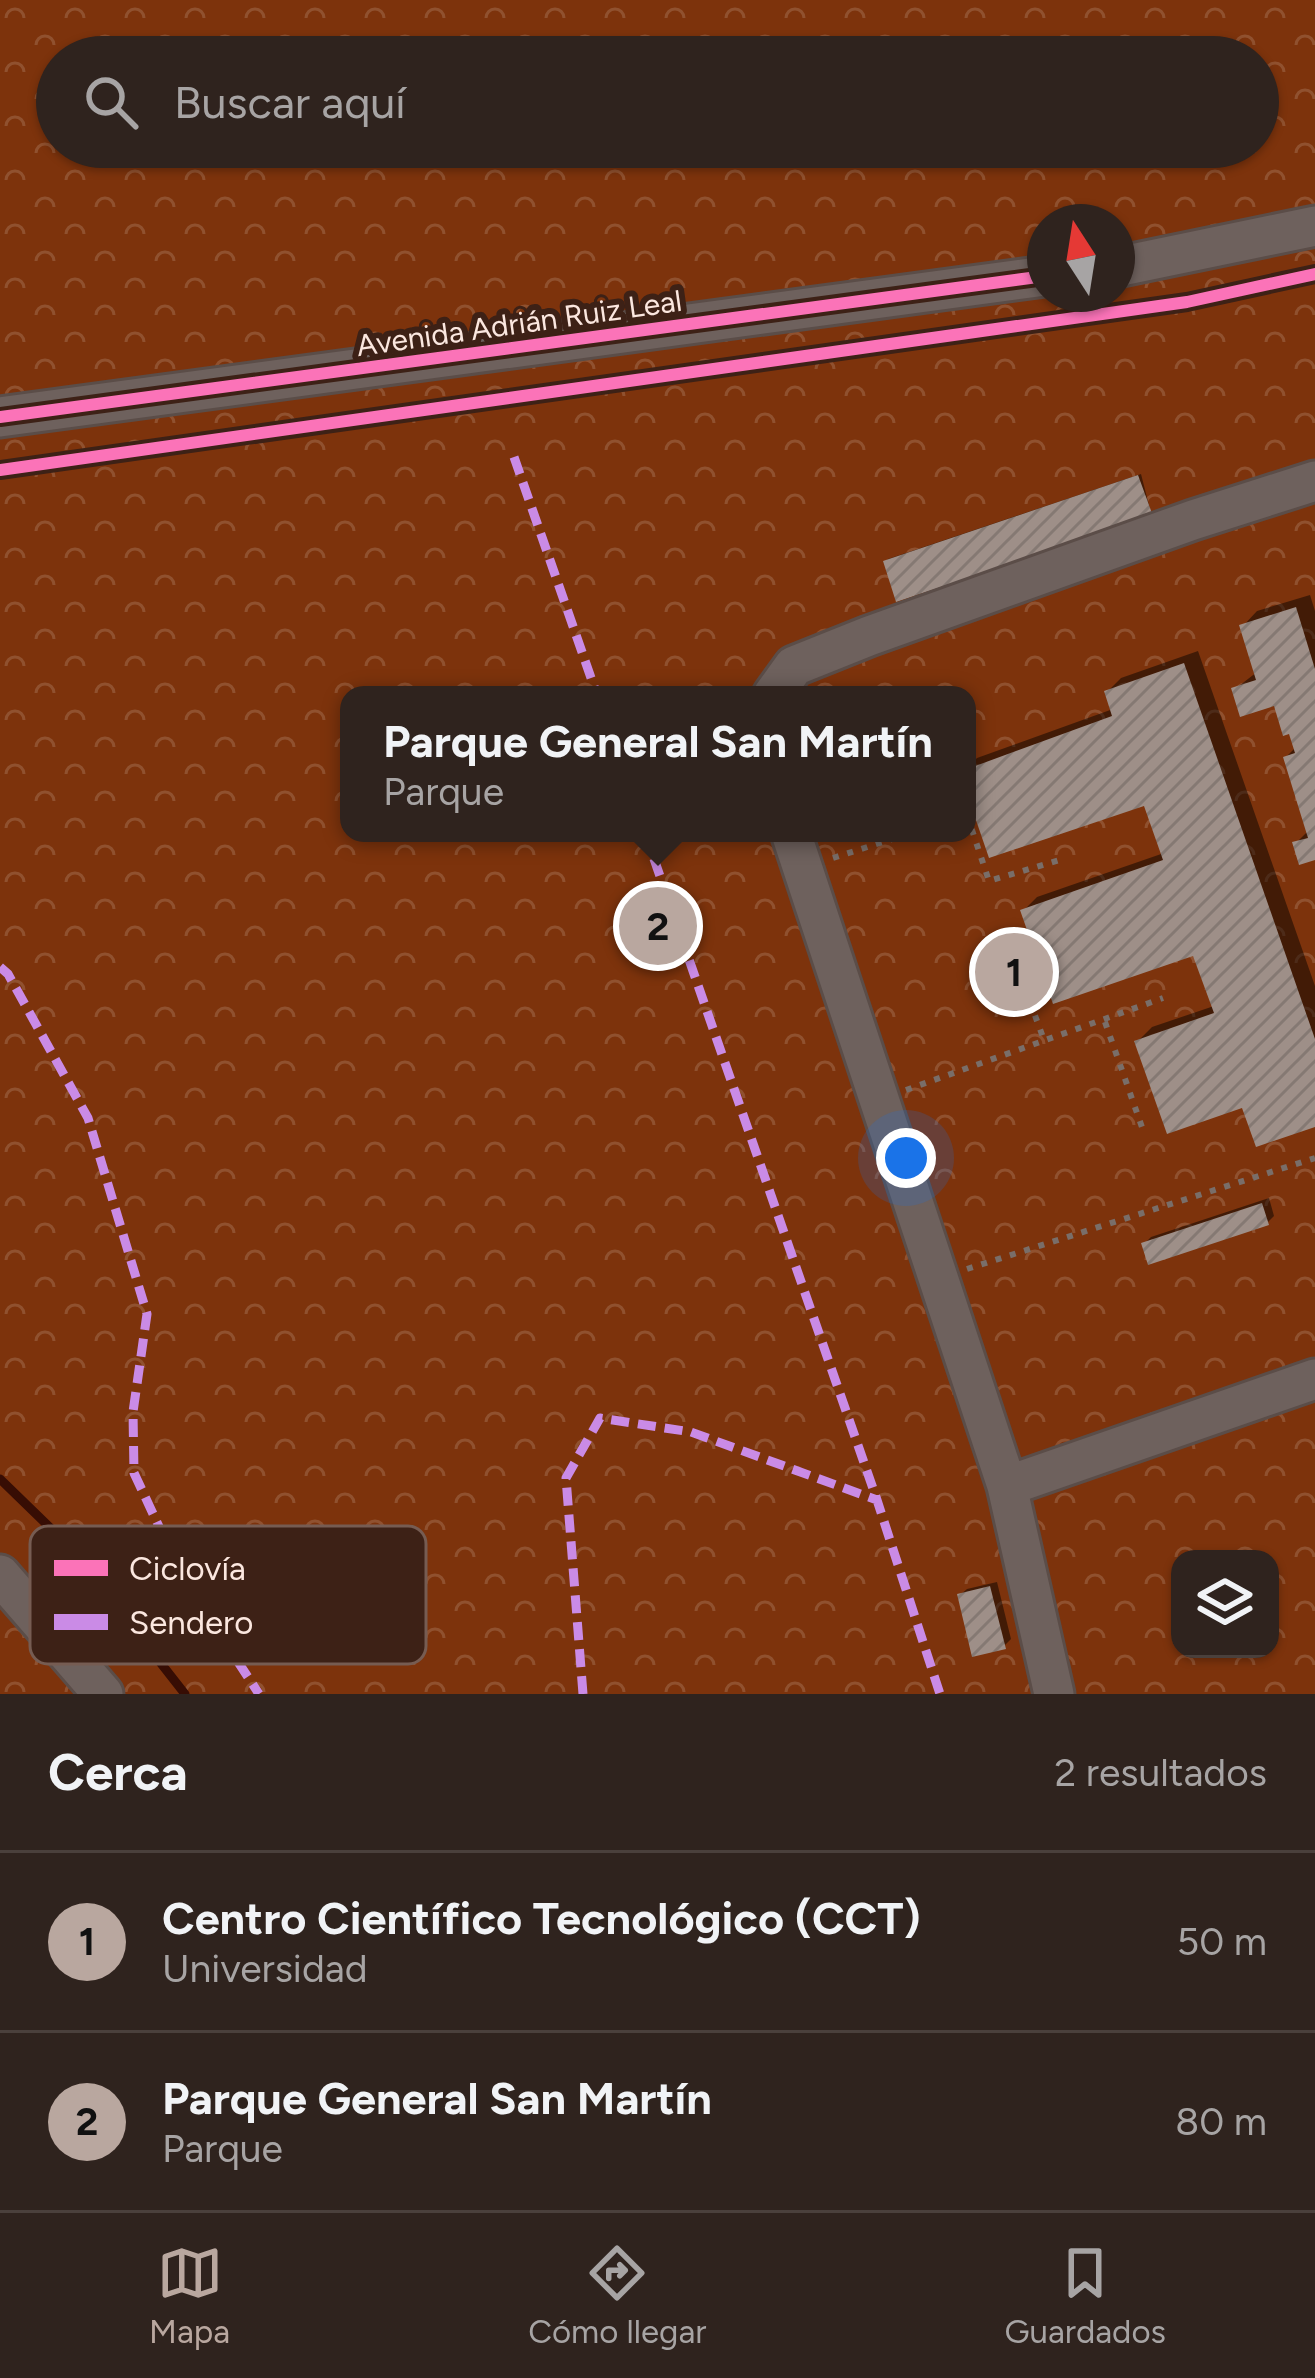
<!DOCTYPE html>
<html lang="es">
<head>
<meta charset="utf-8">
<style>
  body { margin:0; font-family:Figtree,sans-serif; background:#372b27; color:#f1f3f6 }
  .controls { position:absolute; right:36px; bottom:36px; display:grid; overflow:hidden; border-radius:24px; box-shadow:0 3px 9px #0004 }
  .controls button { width:108px; height:108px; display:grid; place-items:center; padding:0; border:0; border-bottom:3px solid #4a403c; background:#2f231e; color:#f1f3f6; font:60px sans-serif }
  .compass { position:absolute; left:1027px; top:204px; width:108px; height:108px; border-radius:50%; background:#2f231e; box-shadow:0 3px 9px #0004; rotate:348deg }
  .you { position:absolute; left:906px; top:1158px; width:42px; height:42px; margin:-30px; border:9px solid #fff; border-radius:50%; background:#1a73e8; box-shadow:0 0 0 18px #1a73e833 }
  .badge { display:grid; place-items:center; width:78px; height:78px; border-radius:50%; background:#b9a79f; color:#111; font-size:39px; font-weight:700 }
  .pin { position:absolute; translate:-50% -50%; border:6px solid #fff; box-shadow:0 3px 12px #0006 }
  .popup { position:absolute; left:340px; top:686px; width:636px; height:156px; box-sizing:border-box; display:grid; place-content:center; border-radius:24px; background:#2f231e; filter:drop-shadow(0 3px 9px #0005); font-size:39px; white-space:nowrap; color:#a7a4a4 }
  .popup b { font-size:45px; color:#f1f3f6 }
  .popup::after { content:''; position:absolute; left:50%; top:100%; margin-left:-24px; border:24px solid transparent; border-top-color:#2f231e }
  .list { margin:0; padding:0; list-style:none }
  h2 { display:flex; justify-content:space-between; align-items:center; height:156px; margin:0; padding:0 48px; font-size:51px }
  h2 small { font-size:39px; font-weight:400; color:#a7a4a4 }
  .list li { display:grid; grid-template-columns:78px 1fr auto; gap:36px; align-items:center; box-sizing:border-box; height:180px; padding:0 48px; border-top:3px solid #4a403c }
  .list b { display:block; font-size:45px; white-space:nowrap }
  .list p { margin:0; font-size:39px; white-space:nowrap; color:#a7a4a4 }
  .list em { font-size:39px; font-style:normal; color:#a7a4a4 }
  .icon { flex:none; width:66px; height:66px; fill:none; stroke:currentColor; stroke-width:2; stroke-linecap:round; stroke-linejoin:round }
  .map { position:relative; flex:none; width:1315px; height:1694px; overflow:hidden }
  .search { position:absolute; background:#2f231e; box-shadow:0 3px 9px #0004; left:36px; right:36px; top:36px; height:132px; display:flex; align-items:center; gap:30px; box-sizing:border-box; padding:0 42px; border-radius:66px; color:#a7a4a4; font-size:45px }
  .sheet { height:516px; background:#2f231e }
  nav { display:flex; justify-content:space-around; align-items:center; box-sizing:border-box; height:168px; border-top:3px solid #4a403c; background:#2f231e; font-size:33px; color:#a7a4a4 }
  nav a { display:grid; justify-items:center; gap:6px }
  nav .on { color:#b9a79f }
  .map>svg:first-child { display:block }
  .park { fill:url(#park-crowns); fill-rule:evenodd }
  .shadow { fill:#0007 }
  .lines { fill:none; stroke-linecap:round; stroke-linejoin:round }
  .stream { stroke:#370d04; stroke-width:9 }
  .building { fill:url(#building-hatch) }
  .minor-casing { stroke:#5b4d48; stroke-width:45 }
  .path { stroke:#796e69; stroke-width:6; stroke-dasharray:6 9; stroke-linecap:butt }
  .minor { stroke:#6e615d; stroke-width:39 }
  .quiet { stroke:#ca8be6; stroke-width:9; stroke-dasharray:18 9; stroke-linecap:butt }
  .cycleway-casing { stroke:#3d2116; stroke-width:20 }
  .cycleway { stroke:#fb73b8; stroke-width:12 }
  .labels { text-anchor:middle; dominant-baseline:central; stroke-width:12; stroke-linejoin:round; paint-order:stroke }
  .street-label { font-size:30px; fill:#fbe7df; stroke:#3d2116 }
  .key { fill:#3d2116; stroke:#765c52; stroke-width:3 }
  .key-label { font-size:33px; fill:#fbe7df }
</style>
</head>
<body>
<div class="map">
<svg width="1315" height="1694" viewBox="0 0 1315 1694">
  <defs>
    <pattern id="park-crowns" width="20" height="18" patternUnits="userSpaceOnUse" patternTransform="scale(3)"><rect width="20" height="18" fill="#7d330c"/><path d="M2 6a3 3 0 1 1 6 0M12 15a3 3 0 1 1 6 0" fill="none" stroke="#90512f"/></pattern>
    <pattern id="building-hatch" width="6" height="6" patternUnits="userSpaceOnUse" patternTransform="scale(3)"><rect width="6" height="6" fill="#9e8f88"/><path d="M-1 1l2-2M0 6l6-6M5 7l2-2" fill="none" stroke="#857973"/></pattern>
  </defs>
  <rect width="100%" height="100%" fill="#3f2f28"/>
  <path class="park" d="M0,0H1315V1694H0ZM57,57H1258V147H57ZM1045,222H1117V294H1045ZM349,695H967V833H349ZM1180,1559H1270V1649H1180Z"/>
  <path class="shadow" d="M1141,474L1151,513L886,562L888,559Z
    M1310,595L1315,611V857L1296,843L1309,830L1286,757L1296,747L1275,703L1235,689L1257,672L1243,626L1257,611Z
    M1198,651L1315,986V1123L1244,1104L1138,1041L1152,1027L1214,1006L1195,952L1023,911L1037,897L1164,853L1146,803L967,784V768L977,758L1113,709L1107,692L1121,678Z
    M1269,1198L1274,1216L1268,1222L1144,1244L1151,1237Z
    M997,1582L1011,1639L1004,1646L960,1595L967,1589Z"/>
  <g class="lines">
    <path class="stream" d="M0,1479L69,1546L185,1694"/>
  </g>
  <path class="building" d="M1138,475L1153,516L896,602L883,561Z
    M1296,607L1315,669V860L1299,865L1292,842L1308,838L1283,757L1295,753L1289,734L1283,736L1274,706L1240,717L1231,688L1256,680L1239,625Z
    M1184,663L1315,1039V1127L1256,1147L1242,1108L1167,1134L1134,1041L1214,1013L1193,956L1053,1004L1020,910L1163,860L1144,806L989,858L967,794V769L1112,716L1104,691Z
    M1262,1203L1269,1225L1148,1265L1141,1243Z
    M990,1586L1006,1649L972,1657L957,1594Z"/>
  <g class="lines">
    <defs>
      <path id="minor" d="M1117,267L1315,226
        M0,417L1045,276
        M773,695L794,666L869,636L1193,520L1315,481
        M791,833L1007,1486L1315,1379
        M1007,1486L1054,1694
        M0,1575L103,1694"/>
    </defs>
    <use href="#minor" class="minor-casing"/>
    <path class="path" d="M967,815L989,881L1063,859
      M833,858L911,833
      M1004,931L1044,1040
      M1105,1022L1143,1130
      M906,1090L1163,998
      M967,1269L1315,1158"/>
    <use href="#minor" class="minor"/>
    <path class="quiet" d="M514,457L597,695
      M645,833L877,1500L940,1694
      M0,967L8,974L88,1118L147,1314L133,1412L134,1473L182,1576L259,1694
      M583,1694L566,1478L600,1418L691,1432L877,1500"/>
    <defs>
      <path id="cycleway" d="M0,417L1045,276
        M0,470L1187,302L1315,274"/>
    </defs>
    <use href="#cycleway" class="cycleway-casing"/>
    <use href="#cycleway" class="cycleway"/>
  </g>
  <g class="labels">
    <g class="street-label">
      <text transform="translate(519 323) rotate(-8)">Avenida Adrián Ruiz Leal</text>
    </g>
  </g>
  <rect x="30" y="1526" width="396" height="138" rx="18" class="key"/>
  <rect x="54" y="1560" width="54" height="16" fill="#fb73b8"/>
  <rect x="54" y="1614" width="54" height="16" fill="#ca8be6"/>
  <g class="key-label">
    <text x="129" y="1580">Ciclovía</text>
    <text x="129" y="1634">Sendero</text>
  </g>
</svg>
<div class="controls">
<button><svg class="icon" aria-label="layers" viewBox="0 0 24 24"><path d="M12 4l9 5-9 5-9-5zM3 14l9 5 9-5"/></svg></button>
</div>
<svg class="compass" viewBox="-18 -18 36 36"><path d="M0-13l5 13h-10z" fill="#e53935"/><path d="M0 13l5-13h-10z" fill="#a7a4a4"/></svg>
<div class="you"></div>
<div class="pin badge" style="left:1014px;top:972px">1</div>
<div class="pin badge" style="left:658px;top:926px">2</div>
<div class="popup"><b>Parque General San Martín</b>Parque</div>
<div class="search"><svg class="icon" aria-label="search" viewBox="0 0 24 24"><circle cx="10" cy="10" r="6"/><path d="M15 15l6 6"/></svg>Buscar aquí</div>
</div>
<section class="sheet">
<h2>Cerca<small>2 resultados</small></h2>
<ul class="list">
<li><span class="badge">1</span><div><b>Centro Científico Tecnológico (CCT)</b><p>Universidad</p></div><em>50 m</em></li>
<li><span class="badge">2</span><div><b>Parque General San Martín</b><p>Parque</p></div><em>80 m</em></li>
</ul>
</section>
<nav>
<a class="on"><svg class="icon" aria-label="map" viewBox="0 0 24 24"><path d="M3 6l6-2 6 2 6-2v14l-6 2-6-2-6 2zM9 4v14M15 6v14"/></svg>Mapa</a>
<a><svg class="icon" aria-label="directions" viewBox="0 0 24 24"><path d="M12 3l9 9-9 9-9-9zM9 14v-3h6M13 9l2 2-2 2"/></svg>Cómo llegar</a>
<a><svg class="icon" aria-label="saved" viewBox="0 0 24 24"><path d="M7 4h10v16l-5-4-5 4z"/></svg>Guardados</a>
</nav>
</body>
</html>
